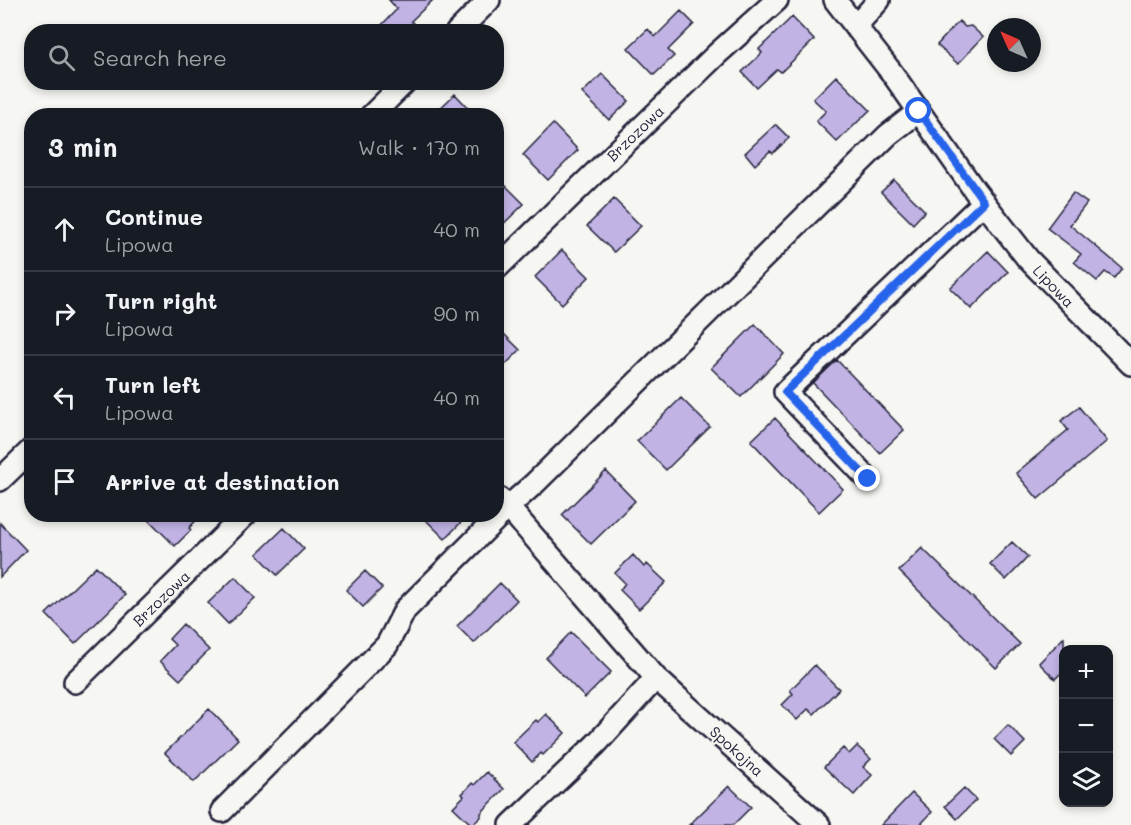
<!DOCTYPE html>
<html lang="en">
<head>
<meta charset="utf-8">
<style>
  body { margin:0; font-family:Mali,sans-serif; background:#242831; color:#f1f3f6 }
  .controls { position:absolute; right:18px; bottom:18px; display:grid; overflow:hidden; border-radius:12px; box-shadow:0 3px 9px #0003 }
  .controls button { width:54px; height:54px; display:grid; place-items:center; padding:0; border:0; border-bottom:2px solid #363941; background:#171b24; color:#f1f3f6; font:30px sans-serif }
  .compass { position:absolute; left:987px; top:18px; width:54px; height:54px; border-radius:50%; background:#171b24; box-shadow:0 3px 9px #0003; rotate:315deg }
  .stop { position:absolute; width:18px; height:18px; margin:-14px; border:4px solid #2563eb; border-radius:50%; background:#fff }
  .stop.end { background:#2563eb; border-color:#fff; box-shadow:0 2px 6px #0008 }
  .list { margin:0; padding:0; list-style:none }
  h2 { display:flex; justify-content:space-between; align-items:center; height:78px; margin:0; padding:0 24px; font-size:26px }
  h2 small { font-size:20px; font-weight:400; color:#9ea1a6 }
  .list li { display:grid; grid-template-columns:39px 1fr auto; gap:18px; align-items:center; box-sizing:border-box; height:84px; padding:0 24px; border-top:2px solid #363941 }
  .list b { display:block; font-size:22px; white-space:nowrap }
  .list p { margin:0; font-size:20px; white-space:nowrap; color:#9ea1a6 }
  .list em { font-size:20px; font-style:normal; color:#9ea1a6 }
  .icon { flex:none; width:33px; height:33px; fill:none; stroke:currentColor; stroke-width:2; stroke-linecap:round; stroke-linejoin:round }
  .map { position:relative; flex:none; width:1131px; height:825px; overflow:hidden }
  .search { position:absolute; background:#171b24; box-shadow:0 3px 9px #0003; left:24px; top:24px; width:480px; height:66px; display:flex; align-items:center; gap:15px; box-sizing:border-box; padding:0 21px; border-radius:24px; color:#9ea1a6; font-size:22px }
  .panel { position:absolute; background:#171b24; box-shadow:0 3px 9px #0003; left:24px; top:108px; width:480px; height:414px; border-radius:24px }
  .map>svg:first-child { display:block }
  .building { fill:#c1b3e4; stroke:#22223b; stroke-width:1.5 }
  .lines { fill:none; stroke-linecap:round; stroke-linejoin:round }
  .street-casing { stroke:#22223b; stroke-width:26 }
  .street { stroke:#f6f6f2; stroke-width:21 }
  .route { stroke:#2563eb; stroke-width:8 }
  .labels { text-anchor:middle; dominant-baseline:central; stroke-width:4.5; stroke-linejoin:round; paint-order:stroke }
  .street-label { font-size:15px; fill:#22223b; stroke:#f6f6f2 }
</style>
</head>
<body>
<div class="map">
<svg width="1131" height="825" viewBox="0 0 1131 825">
  <rect width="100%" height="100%" fill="#f6f6f2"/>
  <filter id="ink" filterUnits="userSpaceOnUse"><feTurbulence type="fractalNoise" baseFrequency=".0167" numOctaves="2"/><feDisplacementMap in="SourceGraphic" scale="12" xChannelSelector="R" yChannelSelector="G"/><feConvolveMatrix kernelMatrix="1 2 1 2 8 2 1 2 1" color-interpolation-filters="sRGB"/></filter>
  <g filter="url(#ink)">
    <path class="building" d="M389,0H433L411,21L413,23L405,32H375L397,9Z
      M681,11L694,24L668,50L674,56L654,75L628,48L648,29L655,37Z
      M792,17L814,40L781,72L777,69L757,88L742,72L762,53L759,49Z
      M959,21L965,27L971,26L983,37L958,64L937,45Z
      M602,74L629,101L609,120L582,93Z
      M836,76L870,110L837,142L816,121L826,111L813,99Z
      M455,94L476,116H432Z
      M553,124L578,150L548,180L523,155Z
      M775,125H776L789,138L773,153L770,151L755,165L745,153Z
      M496,176L524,204L496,231Z
      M894,180L925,211L913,224L881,192Z
      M1073,193L1087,203L1070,225L1122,268L1114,278L1105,272L1097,281L1074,262L1081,254L1047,228Z
      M614,199L641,226L614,252L587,226Z
      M562,250L589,277L562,304L535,277Z
      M988,251L1008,272L971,309L950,288Z
      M755,324L784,354L741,397L711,368Z
      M496,326L520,350L496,374Z
      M837,360L904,430L880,453L813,383Z
      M681,398L710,427L666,470L637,441Z
      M1079,407L1107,441L1038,499L1016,473L1068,430L1061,421Z
      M775,418L843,489L819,512L751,441Z
      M606,471L635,501L591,544L562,515Z
      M143,514H202L189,528L191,530L175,546Z
      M420,514H469L445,539Z
      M0,523L26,550L0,577Z
      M284,528L304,549L277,575L257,554Z
      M1012,542L1028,557L1006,580L990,564Z
      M922,548L1020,644L996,668L899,571Z
      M633,555L644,567L647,564L666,582L639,609L620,590L625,583L615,573Z
      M96,566L125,595L75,644L46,614Z
      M365,571L382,588L363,607L346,590Z
      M235,577L255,598L228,624L208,603Z
      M500,583L517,600L474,643L457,626Z
      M183,624L209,650L180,680L160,661L175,645L169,639Z
      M571,632L611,672L585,698L546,658Z
      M1064,637V670L1055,679L1039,663Z
      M815,665L839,689L814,714L808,709L797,720L782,705L793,694L790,690Z
      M209,709L238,739L194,782L165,753Z
      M546,714L565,733L543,755L541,753L532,762L513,742L536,720L538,722Z
      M1008,725L1025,742L1011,756L994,739Z
      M857,746L871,759L863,767L872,775L854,795L824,767L843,748L849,754Z
      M487,772L504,789L481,813V817L472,825L453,807L464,796L462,794L472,783L474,785Z
      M729,786L751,807L733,825H689Z
      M964,788L976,800L957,819L945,806Z
      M912,793L932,812L920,825H881Z"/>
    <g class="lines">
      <defs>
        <path id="street" d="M835,0L892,73L975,191L1028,259L1131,364
          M855,27L879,0
          M457,32L489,0
          M371,116L405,82
          M496,269L717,54L777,0
          M868,479L785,392L984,202
          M0,480L32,449
          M496,496L508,507L656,678L819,825
          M75,682L246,514
          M222,811L387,645L405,610L508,507L535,483L888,135L919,111
          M511,825L596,744L656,678"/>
      </defs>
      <use href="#street" class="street-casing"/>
      <use href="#street" class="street"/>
    </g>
  </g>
  <g class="lines" filter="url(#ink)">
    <path class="route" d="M868,479L785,392L984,202L919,111"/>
  </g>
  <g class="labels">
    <g class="street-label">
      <text transform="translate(635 133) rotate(-44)">Brzozowa</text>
      <text transform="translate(1054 286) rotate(46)">Lipowa</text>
      <text transform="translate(161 598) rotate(-44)">Brzozowa</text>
      <text transform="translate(737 751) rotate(42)">Spokojna</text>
    </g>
  </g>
</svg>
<div class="controls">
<button>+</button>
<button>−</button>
<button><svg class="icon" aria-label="layers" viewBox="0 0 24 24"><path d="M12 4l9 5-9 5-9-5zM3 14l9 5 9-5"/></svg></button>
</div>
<svg class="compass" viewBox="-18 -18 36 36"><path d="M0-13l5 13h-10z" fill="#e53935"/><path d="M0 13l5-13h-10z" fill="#9ea1a6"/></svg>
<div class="stop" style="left:919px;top:111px"></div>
<div class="stop end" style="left:868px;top:479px"></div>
<div class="search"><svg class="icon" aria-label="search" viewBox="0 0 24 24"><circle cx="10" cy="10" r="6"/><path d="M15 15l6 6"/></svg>Search here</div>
<section class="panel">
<h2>3 min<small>Walk · 170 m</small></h2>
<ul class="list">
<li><svg class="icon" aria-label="ahead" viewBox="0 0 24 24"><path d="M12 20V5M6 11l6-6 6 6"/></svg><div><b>Continue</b><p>Lipowa</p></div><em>40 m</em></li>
<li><svg class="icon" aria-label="right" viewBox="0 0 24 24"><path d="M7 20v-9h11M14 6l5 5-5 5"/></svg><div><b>Turn right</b><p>Lipowa</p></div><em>90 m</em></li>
<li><svg class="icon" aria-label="left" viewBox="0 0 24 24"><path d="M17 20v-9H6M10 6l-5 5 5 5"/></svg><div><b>Turn left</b><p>Lipowa</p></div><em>40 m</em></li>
<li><svg class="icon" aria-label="arrive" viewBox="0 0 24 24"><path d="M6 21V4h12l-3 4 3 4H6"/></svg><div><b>Arrive at destination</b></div></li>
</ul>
</section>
</div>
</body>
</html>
